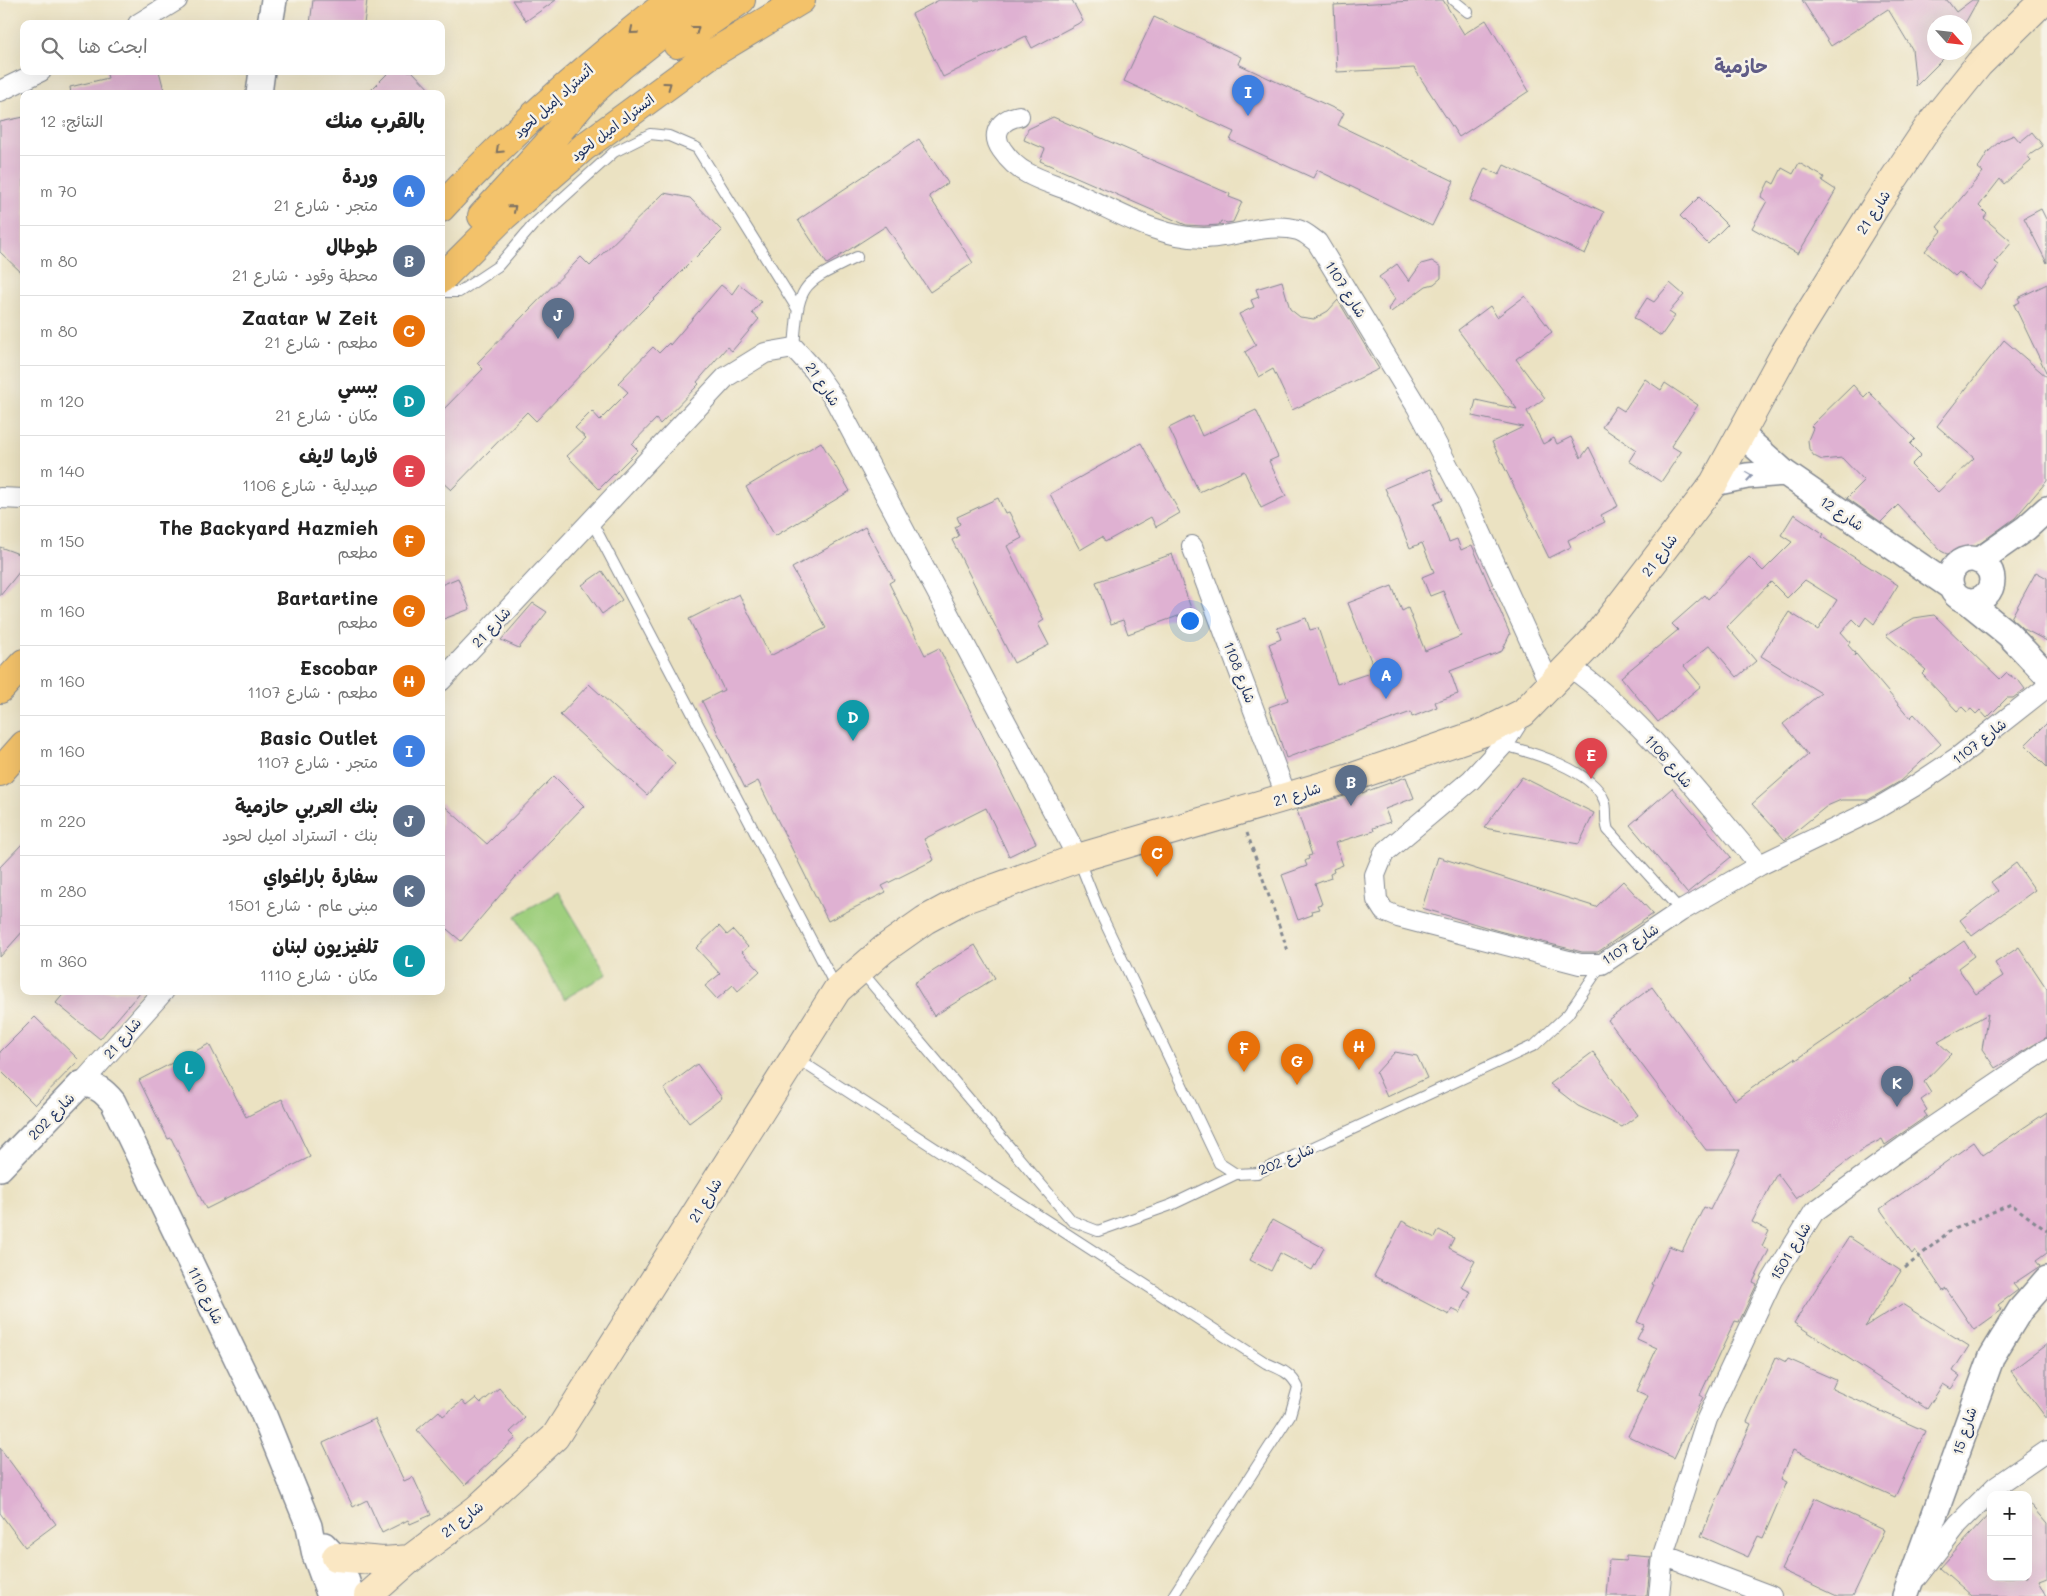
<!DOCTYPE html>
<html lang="ar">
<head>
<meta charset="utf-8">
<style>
  body { margin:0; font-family:Mali,"Playpen Sans Arabic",sans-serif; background:#f2f2f2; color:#222; direction:rtl }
  .controls { position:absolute; right:15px; bottom:15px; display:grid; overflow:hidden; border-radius:10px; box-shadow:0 5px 20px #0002 }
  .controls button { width:45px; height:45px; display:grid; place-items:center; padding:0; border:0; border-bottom:1px solid #e0e0e0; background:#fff; color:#222; font:25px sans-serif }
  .compass { position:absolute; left:1927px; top:15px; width:45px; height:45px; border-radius:50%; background:#fff; box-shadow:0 5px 20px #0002; rotate:117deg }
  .you { position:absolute; left:1189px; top:620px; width:18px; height:18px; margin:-12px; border:4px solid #fff; border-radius:50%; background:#1a73e8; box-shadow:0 0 0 8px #1a73e833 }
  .badge { display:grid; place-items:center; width:32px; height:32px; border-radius:50%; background:#b45309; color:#fff; font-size:16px; font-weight:700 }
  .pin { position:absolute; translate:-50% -41px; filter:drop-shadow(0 1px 2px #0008) }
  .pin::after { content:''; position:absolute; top:26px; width:18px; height:15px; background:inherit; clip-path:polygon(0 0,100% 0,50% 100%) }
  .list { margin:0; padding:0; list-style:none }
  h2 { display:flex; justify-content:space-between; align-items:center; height:65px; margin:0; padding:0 20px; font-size:21px }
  h2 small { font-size:16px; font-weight:400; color:#767676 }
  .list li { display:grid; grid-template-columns:32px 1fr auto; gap:15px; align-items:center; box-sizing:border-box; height:70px; padding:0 20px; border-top:1px solid #e0e0e0 }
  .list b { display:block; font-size:19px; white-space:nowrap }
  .list p { margin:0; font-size:16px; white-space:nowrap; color:#767676 }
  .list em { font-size:16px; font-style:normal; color:#767676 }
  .icon { flex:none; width:28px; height:28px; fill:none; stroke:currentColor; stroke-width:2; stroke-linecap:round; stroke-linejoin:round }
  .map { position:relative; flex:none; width:2047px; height:1596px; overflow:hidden; direction:ltr }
  .search { position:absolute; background:#fff; box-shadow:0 5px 20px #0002; left:20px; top:20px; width:425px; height:55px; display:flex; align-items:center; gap:12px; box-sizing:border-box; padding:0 18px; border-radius:10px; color:#767676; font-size:19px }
  .panel { position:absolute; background:#fff; box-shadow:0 5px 20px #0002; left:20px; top:90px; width:425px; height:905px; border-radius:10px; direction:rtl }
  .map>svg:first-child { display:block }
  .green { fill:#9fcf7e; stroke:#5d7f6e }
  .building { fill:#dfb1d2 }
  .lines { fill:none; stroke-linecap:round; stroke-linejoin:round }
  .service-casing { stroke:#838890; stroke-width:12 }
  .minor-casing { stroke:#838890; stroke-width:22 }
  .tertiary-casing { stroke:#838890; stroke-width:28 }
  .secondary-casing { stroke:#838890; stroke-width:30 }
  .motorway-casing { stroke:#838890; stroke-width:30 }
  .path { stroke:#838890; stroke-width:3; stroke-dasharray:4 4; stroke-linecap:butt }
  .service { stroke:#fff; stroke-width:10 }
  .minor { stroke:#fff; stroke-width:20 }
  .tertiary { stroke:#fff; stroke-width:25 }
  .secondary { stroke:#fae7c3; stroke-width:28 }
  .motorway { stroke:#f3c26a; stroke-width:28 }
  .oneway { stroke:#7c7163 }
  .oneway2 { stroke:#8d97ae }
  .labels { text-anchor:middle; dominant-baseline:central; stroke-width:5; stroke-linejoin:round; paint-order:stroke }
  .street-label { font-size:14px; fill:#1b2f5e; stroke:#f7f3e8 }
  .district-label { font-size:19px; font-weight:bold; fill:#605c87; stroke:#f7f3e8 }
</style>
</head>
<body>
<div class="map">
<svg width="2047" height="1596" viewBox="0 0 2047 1596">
  <rect width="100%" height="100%" fill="#f7f3e8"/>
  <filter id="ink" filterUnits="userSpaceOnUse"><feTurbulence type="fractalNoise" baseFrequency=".02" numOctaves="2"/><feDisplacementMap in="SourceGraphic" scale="10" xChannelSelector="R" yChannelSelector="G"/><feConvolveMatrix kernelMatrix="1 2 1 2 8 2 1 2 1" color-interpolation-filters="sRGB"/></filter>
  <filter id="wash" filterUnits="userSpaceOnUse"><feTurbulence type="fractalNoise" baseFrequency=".0096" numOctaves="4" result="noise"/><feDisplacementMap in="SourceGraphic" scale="20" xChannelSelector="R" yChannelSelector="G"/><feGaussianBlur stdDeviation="1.12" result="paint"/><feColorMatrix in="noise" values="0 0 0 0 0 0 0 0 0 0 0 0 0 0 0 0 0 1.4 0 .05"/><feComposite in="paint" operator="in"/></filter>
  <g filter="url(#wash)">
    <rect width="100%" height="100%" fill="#ebe2c2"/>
    <path class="green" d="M558,892L607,974L564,999L515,916Z"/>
    <g id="blocks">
      <path class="building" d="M313,0H367L364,24H310Z
        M512,0H556L526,21Z
        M939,0H1072L1083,21L1032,48L1026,36L943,77L912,14Z
        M1433,0H1443L1464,34L1486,20L1529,91L1459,137L1414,68L1337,72L1334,5Z
        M1802,0H1947L1956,12L1972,0H1978L1964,25V22H1934V52H1950L1916,86L1912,49L1888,9L1831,46Z
        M1154,17L1241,57L1238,64L1344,113L1338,125L1454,181L1432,226L1317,170L1313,178L1230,140L1234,132L1124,81Z
        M106,71H159L165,94H71L70,87L108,78Z
        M390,71H412L434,94H367Z
        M24,117V275L0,252V122Z
        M1053,117L1230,194L1229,197L1242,202L1233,222L1227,223L1221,221L1219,225L1204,226L1186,225L1040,161L1045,149L1024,140L1028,129Z
        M2032,132L2043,146L2028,156L2031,161L2004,184L2000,179L1979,206L1987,214L1984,218L2012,242L1995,262L1999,265L1980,289L1959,272L1955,276L1925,251L1942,231L1937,227L1983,172L1978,168L1988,152L2000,141L2014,135L2020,142Z
        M919,139L948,183L929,196L973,263L930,292L886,226L827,264L798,220Z
        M1799,163L1824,177L1822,181L1836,190L1798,254L1752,228L1767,201L1761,197L1769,181L1774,184L1782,168L1793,174Z
        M1504,165L1604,212L1585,254L1470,200L1485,168L1499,175Z
        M664,193L690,198L722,231L639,314L536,421L527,412L451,490L441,481V412L483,369L477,363L581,257L590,266Z
        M1699,197L1727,225L1708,244L1680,216Z
        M2041,209L2047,221V263L2024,218Z
        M1432,261L1441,267V278L1434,284L1426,286L1391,312L1388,309L1395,299L1379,277L1397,264L1409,281L1421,264Z
        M1282,281L1290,309L1300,317L1314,319L1328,311L1338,300L1379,369L1292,410L1273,369L1259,377L1245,352L1256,345L1239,314L1254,307L1251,300L1259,297L1256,289Z
        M1670,283L1684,295L1669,312L1675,316L1661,336L1634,318L1647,298L1654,302Z
        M739,284L761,302L752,313L759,319L732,351L727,347L697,382L699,384L660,424L656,419L632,444L638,450L599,489L567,456L586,438L575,428L592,411L600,420L628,392L618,383L653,347L659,353L669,343L670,345L721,285L732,294Z
        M2047,284V374L2014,305L2020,302L2018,298Z
        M1525,296L1552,332L1516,359L1545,398L1527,411L1543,444L1554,438L1557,444L1571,437L1581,458L1589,447L1618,506L1601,515L1605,522L1568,540L1571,547L1549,558L1492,442L1523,427L1472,416L1476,400L1517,409L1458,330L1490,306L1497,317Z
        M2004,340L2047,377V481L2015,518L1968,552L1947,554L1941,551L1898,505L1881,522L1847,498L1864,481L1842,458L1822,460L1814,456L1809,449L1808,440L1813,428L1811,426L1853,385L1864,397L1869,392L1915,439L1910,444L1921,455L1911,465L1938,492L1974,458L1937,426Z
        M1645,379L1661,390L1665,383L1698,405L1671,446L1681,452L1661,482L1629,461L1636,450L1602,427L1616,406L1624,411Z
        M1256,410L1278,457L1269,461L1286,496L1261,508L1244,471L1199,492L1169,428L1193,416L1202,436Z
        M821,442L850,491L775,536L746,487Z
        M1141,443L1180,513L1156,527L1151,517L1105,542L1102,537L1080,550L1050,494Z
        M1430,469L1443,500L1434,504L1449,542L1457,539L1461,550L1472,545L1510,634L1502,651L1450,671L1458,694L1435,702L1437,707L1412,717L1411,712L1286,758L1269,707L1288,700L1269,644L1281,639L1277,628L1306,618L1310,630L1318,628L1337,684L1370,673L1368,668L1373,666L1348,603L1392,586L1402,611L1408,608L1425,651L1461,636L1443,591L1430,596L1422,577L1434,572L1422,543L1410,548L1385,488Z
        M998,498L1005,513L1009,512L1022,538L1007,546L1044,620L1038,624L1049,645L1014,663L952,540L959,536L955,527L960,524L957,517Z
        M1794,514L1824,534L1822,537L1898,585L1874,624L1866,617L1860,626L1853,619L1841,632L1850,642L1848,645L1855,653L1854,656L1856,654L1910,718L1914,714L1941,744L1899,782L1868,800H1841L1827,806L1785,840L1752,804L1808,755L1783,724L1821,693L1761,656L1789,612L1818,630L1837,600L1805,580L1787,598L1771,582L1727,627L1756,661L1737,677L1710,645L1684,666L1701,686L1658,722L1621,677L1678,630L1672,624L1705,595L1708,599L1749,557L1763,571L1792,542L1781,535Z
        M865,527L894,580L889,583L925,655L939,648L1036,843L1009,856L986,808L924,839L934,860L882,886L886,892L828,921L758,781L745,788L702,701L724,690L689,619L739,594L770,656L826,628L792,568Z
        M0,547L24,556V566L0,596Z
        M1172,554L1192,611L1128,634L1123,620L1111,624L1096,582Z
        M602,571L622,600L602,614L582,585Z
        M2036,572L2047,578V641L2022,628L2011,618Z
        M458,578L470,609L441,620V585Z
        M533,603L547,612L519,648L501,640Z
        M1934,615L2000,679L2006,673L2019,681L2025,689L2013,698H2007L1987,718L1980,710L1976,714L1971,709L1967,712L1962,707L1957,711L1922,674L1926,670L1886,635L1914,618Z
        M589,684L675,763L647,795L560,715Z
        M2047,723V767L2025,745Z
        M554,776L584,806L520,872L461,941L441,924V803L487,844Z
        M1406,777L1414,798L1385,809L1390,822L1373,828L1374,831L1335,843L1343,865L1333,869L1334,872L1330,874L1331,878L1315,884L1322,904L1317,905L1319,909L1311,911L1312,915L1298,920L1282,875L1307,866L1305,861L1309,859L1308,856L1312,855L1297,810L1361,791L1362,793Z
        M1522,777L1594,813L1579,844L1484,828Z
        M1672,788L1731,857L1687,893L1630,825Z
        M24,842V930L0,957V867Z
        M1438,857L1596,907L1623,881L1653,914L1598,952H1582L1499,931L1422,908Z
        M2016,863L2035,890L1972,936L1960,920L1998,891L1991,882Z
        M719,926L727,935L733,930L748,947L742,952L760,971L738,991L733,985L717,999L705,986L720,974L696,948Z
        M1964,941L1974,956L1958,968L1976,994L2003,976L1995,963L2019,947L2047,989V1037L1995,1068L1982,1049L1988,1014L1938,1042L1951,1054L1924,1082L1931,1093L1921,1100L1927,1110L1924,1112L1927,1116L1885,1145L1882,1139L1865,1148L1796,1199L1777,1173L1752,1222L1769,1231L1762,1246L1769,1250L1753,1282L1757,1284L1739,1322L1735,1321L1700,1395L1703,1397L1674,1458L1628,1436L1648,1396L1637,1391L1657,1348L1637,1339L1644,1325L1637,1322L1654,1285L1652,1284L1669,1246L1682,1251L1704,1207L1710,1210L1740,1150H1706L1608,1020L1652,987L1735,1100L1795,1058L1796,1060L1913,980L1911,978Z
        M975,945L995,978L934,1016L914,983Z
        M66,991H141L100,1039L56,1003Z
        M35,1017L79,1060L35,1105L0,1070V1052Z
        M209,1044L246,1117L282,1099L310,1157L206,1209L171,1138L168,1139L139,1080Z
        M1395,1052L1417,1056L1427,1078L1387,1097L1376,1073Z
        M1593,1052L1638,1115L1622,1127L1578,1106L1550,1084Z
        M697,1064L722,1098L689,1123L664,1089Z
        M2047,1112V1253L2036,1261L2040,1266L2013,1284L2018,1290L1998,1305L2002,1310L1974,1330L1946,1289L1943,1291L1915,1250L1912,1254L1880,1209L1974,1142L1983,1155Z
        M1272,1220L1324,1248L1312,1270L1280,1253L1271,1271L1250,1260Z
        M1402,1221L1435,1238L1439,1230L1454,1238L1449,1248L1475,1261L1461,1287L1471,1292L1460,1313L1452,1309L1449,1315L1374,1276Z
        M1849,1237L1901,1271L1865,1327L1902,1304L1969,1346L1953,1371L1960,1376L1951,1389L1943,1384L1927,1409L1794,1323Z
        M2047,1344V1419L2011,1371Z
        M1776,1357L1786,1362L1788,1359L1836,1380L1832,1389L1925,1431L1895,1497L1793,1450L1781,1479L1787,1482L1763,1538L1758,1536L1748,1557L1701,1536L1751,1424L1747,1422Z
        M499,1388L525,1418L510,1432L516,1438L465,1485L417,1430L439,1411L443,1416L462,1401L466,1406L476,1398L481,1403Z
        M375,1419L404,1481L413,1477L431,1515L410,1524L408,1520L382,1533L367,1500L353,1507L323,1443Z
        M0,1448L56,1524L25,1547L0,1513Z
        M1815,1498L1884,1530L1853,1596H1837L1781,1570Z
        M2028,1502L2047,1524V1578L2039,1581L2047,1596H1972L1940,1568L1991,1512V1577H2028Z
        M1626,1555L1651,1557L1647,1596H1606L1609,1560L1626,1561Z"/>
    </g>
  </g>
  <g filter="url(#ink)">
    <use href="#blocks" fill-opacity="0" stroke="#838890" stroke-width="1"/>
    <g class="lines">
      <defs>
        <path id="service" d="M1453,0L1468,12
          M441,292H459L498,266L534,224L614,152L650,134L669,136L697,148L798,310
          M794,348C799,283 799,285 857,257
          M591,520L837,989
          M1503,745C1531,752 1592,770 1604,800C1608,809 1604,819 1608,830L1681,911
          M1078,858L1097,906L1219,1163L1236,1174L1257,1173L1535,1045L1568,1014L1602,964
          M861,971L1072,1221L1098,1231L1171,1205L1236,1174
          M796,1058L1266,1363C1279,1369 1291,1372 1298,1387L1290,1415L1173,1596"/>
        <path id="minor" d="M138,24L177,0
          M0,91L41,71
          M1019,116C1001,119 990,133 1002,150C1009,160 1017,168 1027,173C1039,180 1053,184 1066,189C1110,207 1155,238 1204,238C1234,238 1268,221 1298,230C1305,232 1311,238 1317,242L1417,407L1468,504L1550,685
          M0,498L24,499
          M1192,546L1287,798
          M1569,666C1644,719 1700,796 1760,865
          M441,681L726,377L765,353L794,348L814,370L835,400L1078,858
          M1523,713L1503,745L1471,780L1384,853L1375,875L1377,900L1384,911L1398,917L1580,964H1602L1681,911L1760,865L1876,809L1913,787L1958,757L2047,687
          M81,1084L164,991
          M1663,1555L1771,1596
          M1917,1577L1958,1524L1996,1486L2047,1451
          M1659,1596L1663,1555L1707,1419L1772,1280L1814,1212L1913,1140L2047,1049"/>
        <path id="tertiary" d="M270,24L274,0
          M259,94L262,71
          M1741,434L1785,473L1951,587
          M1714,483L1747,476L1785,473
          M1950 580a21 21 0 1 1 42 0a21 21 0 1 1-42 0Z
          M1979,561L2026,528L2047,509
          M1966,600L2008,634L2047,675
          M0,1168L81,1084C96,1085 103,1090 113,1102L263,1413L309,1526L315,1555L330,1596
          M324,1545C340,1561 346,1575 351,1596
          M1905,1596L1992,1356L2020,1310L2047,1279"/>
        <path id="secondary" d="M336,1557L383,1561L410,1559
          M368,1596L410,1559L477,1509L555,1437L837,990L884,949L925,920L962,900L1078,858L1347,779L1487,731L1523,713L1592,642L1714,483L1786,351L1875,207L1927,129L1979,64L2044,0"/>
        <path id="motorway" d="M677,44L741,0
          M441,208C511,132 590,63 671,0
          M482,216L547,145L590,94L622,65L704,0
          M441,279L503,217L584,147L708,56L801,0
          M0,689L24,663
          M0,772L24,745"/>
      </defs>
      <use href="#service" class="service-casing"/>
      <use href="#minor" class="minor-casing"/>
      <use href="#tertiary" class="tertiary-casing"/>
      <use href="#secondary" class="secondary-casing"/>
      <use href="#motorway" class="motorway-casing"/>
      <path class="path" d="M1247,833L1288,951
        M1905,1268L1950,1231L2011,1204L2047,1231"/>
      <use href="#service" class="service"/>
      <use href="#minor" class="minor"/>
      <use href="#tertiary" class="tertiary"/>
      <use href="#secondary" class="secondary"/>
      <use href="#motorway" class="motorway"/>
    </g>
    <defs><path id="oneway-chevron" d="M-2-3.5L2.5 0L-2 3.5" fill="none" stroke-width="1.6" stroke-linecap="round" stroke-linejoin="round" transform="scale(1.25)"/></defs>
    <g class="oneway">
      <use href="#oneway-chevron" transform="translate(696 29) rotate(-37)"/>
      <use href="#oneway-chevron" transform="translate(633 31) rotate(140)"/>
      <use href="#oneway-chevron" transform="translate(668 85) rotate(-36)"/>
      <use href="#oneway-chevron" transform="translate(499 150) rotate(137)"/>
      <use href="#oneway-chevron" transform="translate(513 208) rotate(-41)"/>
    </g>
    <use class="oneway2" href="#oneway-chevron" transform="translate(1749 476) rotate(-9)"/>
  </g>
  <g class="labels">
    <g class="street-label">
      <text transform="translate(553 101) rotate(-42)">أتستراد إميل لحود</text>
      <text transform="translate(612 127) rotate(-37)">اتستراد اميل لحود</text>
      <text transform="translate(1873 212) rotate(-57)">شارع 21</text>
      <text transform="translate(1346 289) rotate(58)">شارع 1107</text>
      <text transform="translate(823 384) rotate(56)">شارع 21</text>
      <text transform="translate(1842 513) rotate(34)">شارع 12</text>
      <text transform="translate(1659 555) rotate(-53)">شارع 21</text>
      <text transform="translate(491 627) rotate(-47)">شارع 21</text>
      <text transform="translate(1240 672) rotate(69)">شارع 1108</text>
      <text transform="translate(1979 741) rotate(-38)">شارع 1107</text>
      <text transform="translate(1669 761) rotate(49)">شارع 1106</text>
      <text transform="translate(1297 794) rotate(-17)">شارع 21</text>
      <text transform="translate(1630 944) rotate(-32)">شارع 1107</text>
      <text transform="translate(122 1038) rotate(-49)">شارع 21</text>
      <text transform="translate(51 1116) rotate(-46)">شارع 202</text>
      <text transform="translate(1286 1159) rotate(-23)">شارع 202</text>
      <text transform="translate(705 1200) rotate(-58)">شارع 21</text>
      <text transform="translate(1790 1251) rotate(-59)">شارع 1501</text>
      <text transform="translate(206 1295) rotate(64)">شارع 1110</text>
      <text transform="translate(1964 1431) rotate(-72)">شارع 15</text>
      <text transform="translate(462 1519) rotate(-38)">شارع 21</text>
    </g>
    <g class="district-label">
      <text x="1741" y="65">حازمية</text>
    </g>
  </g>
</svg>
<div class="controls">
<button>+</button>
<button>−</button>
</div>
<svg class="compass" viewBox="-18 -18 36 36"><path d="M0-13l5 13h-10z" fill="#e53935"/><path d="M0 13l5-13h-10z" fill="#767676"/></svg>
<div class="you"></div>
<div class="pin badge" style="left:1386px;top:699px;background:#3f7fe0">A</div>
<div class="pin badge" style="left:1351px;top:806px;background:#5c6f8a">B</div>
<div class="pin badge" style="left:1157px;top:877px;background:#e8710a">C</div>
<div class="pin badge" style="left:853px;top:741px;background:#0f9aa8">D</div>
<div class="pin badge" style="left:1591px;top:779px;background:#e0444e">E</div>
<div class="pin badge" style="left:1244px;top:1072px;background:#e8710a">F</div>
<div class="pin badge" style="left:1297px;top:1085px;background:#e8710a">G</div>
<div class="pin badge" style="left:1359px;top:1070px;background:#e8710a">H</div>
<div class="pin badge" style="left:1248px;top:116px;background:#3f7fe0">I</div>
<div class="pin badge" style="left:558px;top:339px;background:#5c6f8a">J</div>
<div class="pin badge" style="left:1897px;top:1107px;background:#5c6f8a">K</div>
<div class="pin badge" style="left:189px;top:1092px;background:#0f9aa8">L</div>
<div class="search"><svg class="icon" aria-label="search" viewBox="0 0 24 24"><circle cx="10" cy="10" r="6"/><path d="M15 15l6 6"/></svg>ابحث هنا</div>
<section class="panel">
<h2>بالقرب منك<small>النتائج: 12</small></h2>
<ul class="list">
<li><span class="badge" style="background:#3f7fe0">A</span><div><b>وردة</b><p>متجر · شارع 21</p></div><em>70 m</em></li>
<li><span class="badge" style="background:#5c6f8a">B</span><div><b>طوطال</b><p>محطة وقود · شارع 21</p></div><em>80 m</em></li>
<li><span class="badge" style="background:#e8710a">C</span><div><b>Zaatar W Zeit</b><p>مطعم · شارع 21</p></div><em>80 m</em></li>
<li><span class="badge" style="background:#0f9aa8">D</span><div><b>ببسي</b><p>مكان · شارع 21</p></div><em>120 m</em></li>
<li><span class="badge" style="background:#e0444e">E</span><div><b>فارما لايف</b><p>صيدلية · شارع 1106</p></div><em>140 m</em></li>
<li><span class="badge" style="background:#e8710a">F</span><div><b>The Backyard Hazmieh</b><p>مطعم</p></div><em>150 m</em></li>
<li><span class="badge" style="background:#e8710a">G</span><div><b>Bartartine</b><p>مطعم</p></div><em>160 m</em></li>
<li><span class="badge" style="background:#e8710a">H</span><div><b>Escobar</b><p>مطعم · شارع 1107</p></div><em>160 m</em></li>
<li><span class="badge" style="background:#3f7fe0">I</span><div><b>Basic Outlet</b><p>متجر · شارع 1107</p></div><em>160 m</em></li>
<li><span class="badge" style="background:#5c6f8a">J</span><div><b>بنك العربي حازمية</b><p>بنك · اتستراد اميل لحود</p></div><em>220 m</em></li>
<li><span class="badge" style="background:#5c6f8a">K</span><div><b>سفارة باراغواي</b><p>مبنى عام · شارع 1501</p></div><em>280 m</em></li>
<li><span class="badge" style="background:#0f9aa8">L</span><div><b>تلفيزيون لبنان</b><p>مكان · شارع 1110</p></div><em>360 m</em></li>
</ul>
</section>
</div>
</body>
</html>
